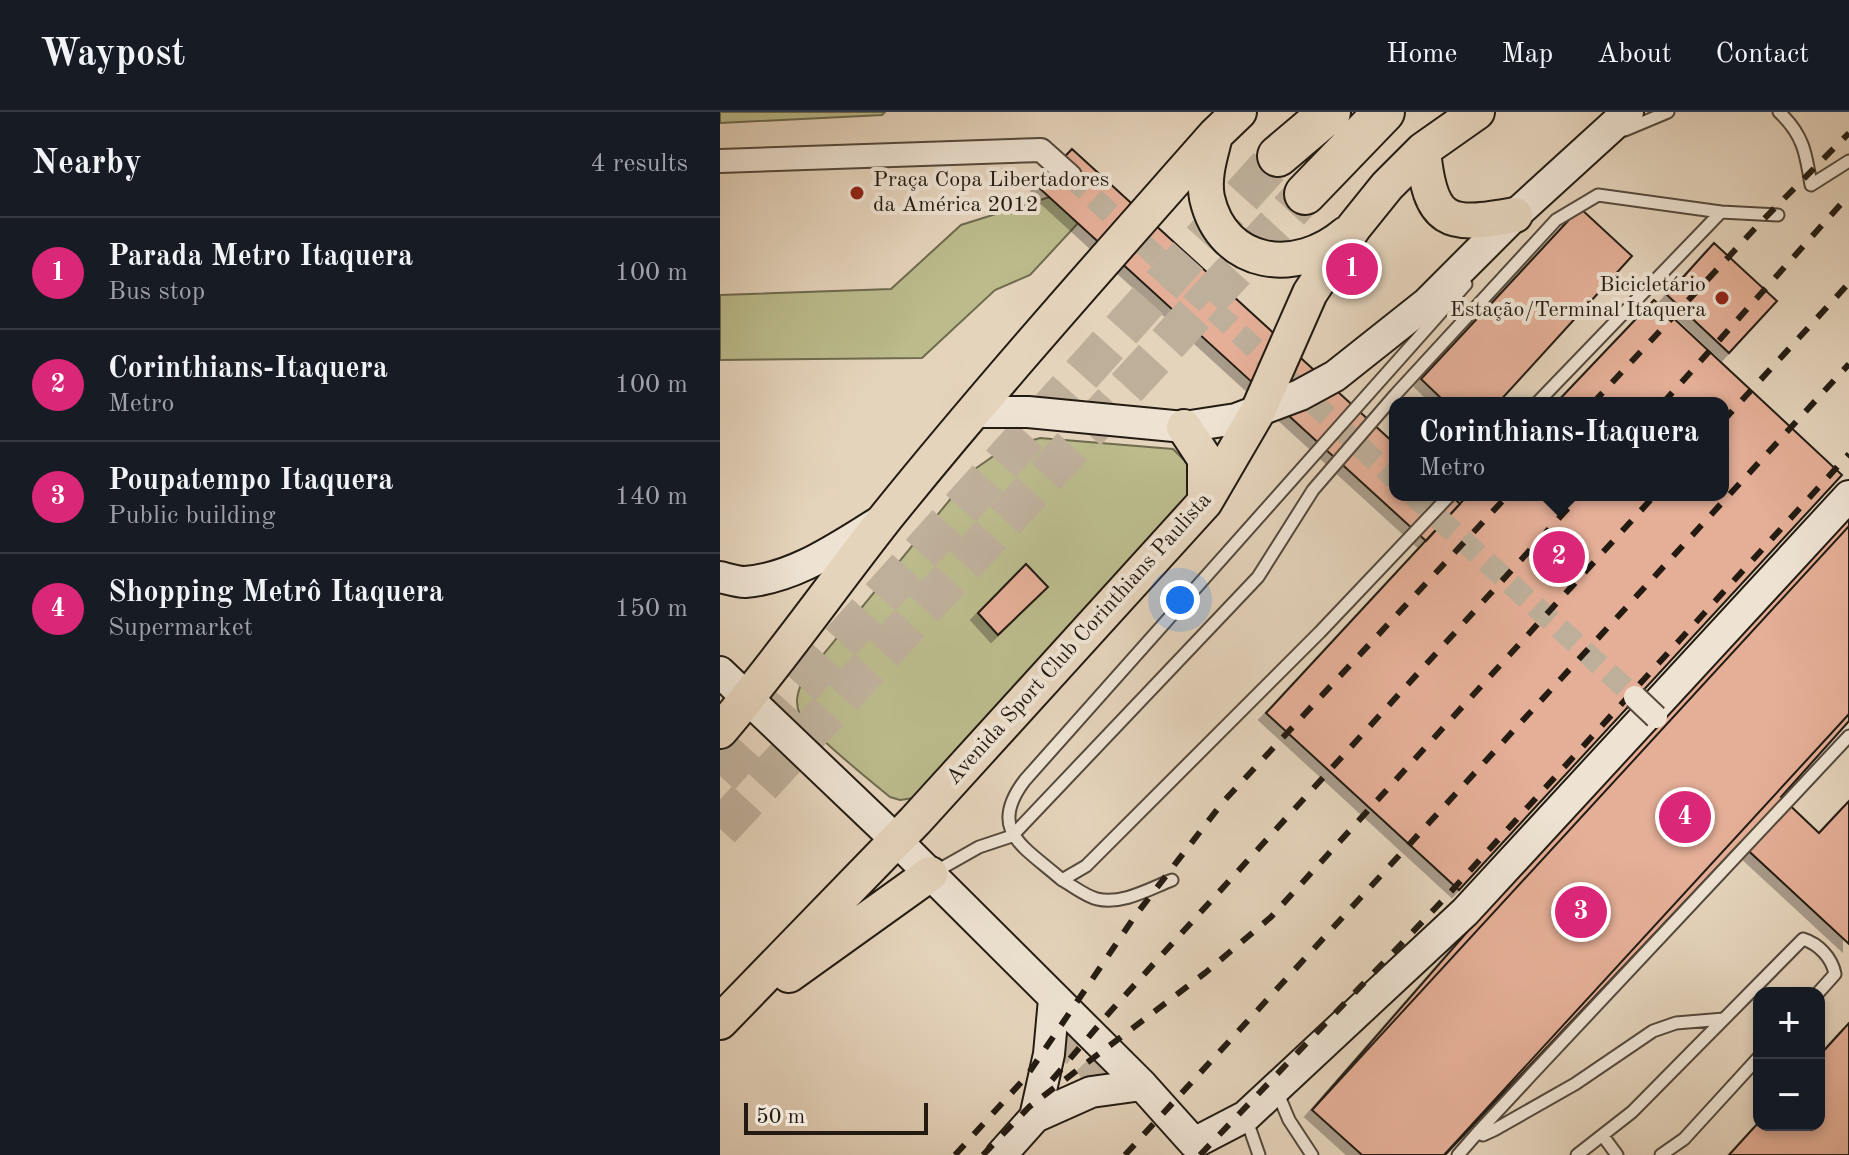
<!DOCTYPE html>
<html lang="en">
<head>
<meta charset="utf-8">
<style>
  body { margin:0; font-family:"Old Standard TT",serif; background:#20242c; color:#f1f3f6 }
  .controls { position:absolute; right:24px; bottom:24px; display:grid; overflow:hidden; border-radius:16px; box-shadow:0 4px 12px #0003 }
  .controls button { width:72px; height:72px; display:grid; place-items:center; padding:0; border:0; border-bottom:2px solid #363941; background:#171b24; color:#f1f3f6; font:40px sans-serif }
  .scale { position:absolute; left:24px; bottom:20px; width:184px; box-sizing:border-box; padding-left:8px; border:4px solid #231b12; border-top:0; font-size:22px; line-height:28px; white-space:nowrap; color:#231b12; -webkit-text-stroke:6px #eee3d3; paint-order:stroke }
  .you { position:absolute; left:460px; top:488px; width:28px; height:28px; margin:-20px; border:6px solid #fff; border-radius:50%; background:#1a73e8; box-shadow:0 0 0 12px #1a73e833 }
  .badge { display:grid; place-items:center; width:52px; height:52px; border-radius:50%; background:#db2777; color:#fff; font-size:26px; font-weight:700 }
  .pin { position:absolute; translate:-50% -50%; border:4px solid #fff; box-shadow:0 2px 8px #0006 }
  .popup { position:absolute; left:669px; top:285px; width:340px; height:104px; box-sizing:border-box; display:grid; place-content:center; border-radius:16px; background:#171b24; filter:drop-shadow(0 2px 6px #0005); font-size:26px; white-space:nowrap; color:#9ea1a6 }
  .popup b { font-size:30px; color:#f1f3f6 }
  .popup::after { content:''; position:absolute; left:50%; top:100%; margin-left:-16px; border:16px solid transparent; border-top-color:#171b24 }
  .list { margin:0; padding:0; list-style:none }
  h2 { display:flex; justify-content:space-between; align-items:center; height:104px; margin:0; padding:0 32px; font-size:34px }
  h2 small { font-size:26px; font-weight:400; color:#9ea1a6 }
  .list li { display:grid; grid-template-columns:52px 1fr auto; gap:24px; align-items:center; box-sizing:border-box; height:112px; padding:0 32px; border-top:2px solid #363941 }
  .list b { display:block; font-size:30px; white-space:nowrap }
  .list p { margin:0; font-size:26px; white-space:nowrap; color:#9ea1a6 }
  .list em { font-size:26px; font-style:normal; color:#9ea1a6 }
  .map { position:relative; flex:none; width:1129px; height:1043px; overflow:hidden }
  header { display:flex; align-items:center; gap:48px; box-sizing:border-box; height:112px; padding:0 40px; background:#171b24; border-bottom:2px solid #363941 }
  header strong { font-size:38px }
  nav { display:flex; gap:44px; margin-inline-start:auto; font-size:28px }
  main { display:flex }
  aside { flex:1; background:#171b24 }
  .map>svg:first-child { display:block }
  .green { fill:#bbbb8c; stroke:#6f6b4f; stroke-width:2 }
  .building { fill:#e5af97; stroke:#231b12; stroke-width:2; filter:url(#shadow) }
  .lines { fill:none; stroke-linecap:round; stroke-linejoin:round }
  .street-tunnel { stroke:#beaf9a; stroke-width:22; stroke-dasharray:22 11; stroke-linecap:butt }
  .secondary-tunnel { stroke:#beaf9a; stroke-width:30; stroke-dasharray:30 15; stroke-linecap:butt }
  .highway-tunnel { stroke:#beaf9a; stroke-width:40; stroke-dasharray:40 20; stroke-linecap:butt }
  .lane-casing { stroke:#54493c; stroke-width:15 }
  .street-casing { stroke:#54493c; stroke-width:26 }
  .secondary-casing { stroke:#231b12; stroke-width:34 }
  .primary-casing { stroke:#231b12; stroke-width:38 }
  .highway-casing { stroke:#231b12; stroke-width:44 }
  .lane { stroke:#eee3d3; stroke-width:11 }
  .street { stroke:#eee3d3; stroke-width:22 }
  .secondary { stroke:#eee3d3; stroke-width:30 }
  .primary { stroke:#e5d4bc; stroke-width:34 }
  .highway { stroke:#e5d4bc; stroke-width:40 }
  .rail { stroke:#231b12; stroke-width:6; stroke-dasharray:14 14; stroke-linecap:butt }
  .street-bridge-casing { stroke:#54493c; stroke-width:26; stroke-linecap:butt }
  .street-bridge { stroke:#eee3d3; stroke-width:22 }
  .poi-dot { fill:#8f2418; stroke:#eee3d3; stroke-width:3 }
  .labels { text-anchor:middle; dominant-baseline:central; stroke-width:8; stroke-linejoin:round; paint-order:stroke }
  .poi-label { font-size:22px; fill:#231b12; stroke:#eee3d3; text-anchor:start }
  .street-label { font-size:22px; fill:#231b12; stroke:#eee3d3 }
</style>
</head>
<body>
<header>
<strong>Waypost</strong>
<nav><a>Home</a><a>Map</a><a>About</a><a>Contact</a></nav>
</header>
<main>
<aside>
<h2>Nearby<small>4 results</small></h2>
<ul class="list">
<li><span class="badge">1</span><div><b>Parada Metro Itaquera</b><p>Bus stop</p></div><em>100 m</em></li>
<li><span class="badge">2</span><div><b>Corinthians-Itaquera</b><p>Metro</p></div><em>100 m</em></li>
<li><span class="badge">3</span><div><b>Poupatempo Itaquera</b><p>Public building</p></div><em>140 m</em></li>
<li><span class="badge">4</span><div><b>Shopping Metrô Itaquera</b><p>Supermarket</p></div><em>150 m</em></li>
</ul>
</aside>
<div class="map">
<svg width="1129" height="1043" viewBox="0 0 1129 1043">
  <defs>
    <filter id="shadow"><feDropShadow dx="-7" dy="7" stdDeviation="0" flood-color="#0004"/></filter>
  </defs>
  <rect width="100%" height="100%" fill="#e5d4bc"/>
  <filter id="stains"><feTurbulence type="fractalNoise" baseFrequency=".0025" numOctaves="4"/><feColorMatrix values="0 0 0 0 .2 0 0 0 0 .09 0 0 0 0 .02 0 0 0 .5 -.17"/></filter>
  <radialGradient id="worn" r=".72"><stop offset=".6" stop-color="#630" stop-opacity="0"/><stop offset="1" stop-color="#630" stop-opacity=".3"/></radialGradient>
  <path class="green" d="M0,0H165L162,3L0,11Z
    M333,84L360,109L310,163L275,178L202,246L0,248V183L171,177L241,113Z
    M320,326L453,337L468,352L473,379L194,686L180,688L170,685C154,672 88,618 80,603C74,590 78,578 84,566L255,357L285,336Z"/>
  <path class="building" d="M352,37L675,332V383H731L740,392L706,429L317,74Z
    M860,96L912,144L778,291H726L701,267Z
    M994,131L1057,189L1009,241L947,183Z
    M934,188L1122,363L739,778L546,601L748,383H1003V291H836Z
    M1129,395V609L1061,685L1099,721L1129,689V832L1020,731L725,1043H642L592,998L911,632Z
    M1129,414V602L724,1043H642L592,998Z
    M306,452L328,475L278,523L258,501Z
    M1129,911V1043H1009L1039,1010V1013H1099V944Z"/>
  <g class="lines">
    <path class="street-tunnel" d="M350,64L675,367
      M693,383L915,585"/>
    <path class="secondary-tunnel" d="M329,942L339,934C351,933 371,949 375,961C377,967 373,974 371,980"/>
    <path class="highway-tunnel" d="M0,664L558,44
      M0,717L585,82"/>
    <defs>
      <path id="lane" d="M1059,0C1083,22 1086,41 1091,73L1129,49
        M905,18L948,0
        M817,291L1001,100L1058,103
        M730,383L600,520L366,754L342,768C305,735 266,719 305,668L746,172
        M213,761L259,735L292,724L538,465L593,378L676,282L836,108L878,83L1001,100
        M342,768C353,774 365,784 377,787C402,793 429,777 452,768
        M1004,907L956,911L933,919L855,972L774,1018L763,1023L760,1021L761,1017L812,962L1129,624
        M556,977L569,1008L592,1043
        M526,1006L539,1043
        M883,1024L897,1043
        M738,1043L759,1019
        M857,1043L912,1000L1083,827C1099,832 1112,846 1115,862L1098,881
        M941,1043L964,1027L1039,945"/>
      <path id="street" d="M0,49L321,38L350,64"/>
      <path id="secondary" d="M255,300H308L464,315L516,307L580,283L615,264L707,191L795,103L908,0
        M0,465C8,467 17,470 25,470C75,466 118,435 159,410
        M0,560L176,728L422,973L474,1031L526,1004L745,800L1129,384
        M315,1005L329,942L334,887
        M281,1043L315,1005L371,980L422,973"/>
      <path id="primary" d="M495,24C490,44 483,65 487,86C503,156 577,164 626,122
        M703,38C710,111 727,116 795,103
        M464,315L485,347V390
        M0,619C59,550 111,475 167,404C272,274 384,149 495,23L519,0
        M69,863L210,762
        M0,910L195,709L485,390L538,299L590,181L634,115L667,74L703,38L757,0"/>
      <path id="highway" d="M558,44L610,0
        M585,82L664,0"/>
    </defs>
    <use href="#lane" class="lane-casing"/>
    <use href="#street" class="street-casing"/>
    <use href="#secondary" class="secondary-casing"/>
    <use href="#primary" class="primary-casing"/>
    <use href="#highway" class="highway-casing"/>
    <use href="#lane" class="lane"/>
    <use href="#street" class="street"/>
    <use href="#secondary" class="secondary"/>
    <use href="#primary" class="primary"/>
    <use href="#highway" class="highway"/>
    <path class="rail" d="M873,291L1041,110L1129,21
      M943,291L1129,83
      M1003,309L1129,171
      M332,968L389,901L860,383
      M235,1043L306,965L415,804L503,690L788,383
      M263,1043L309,995L485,861L551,805L935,383
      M405,1043L1129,252
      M480,1043L725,786L1129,342"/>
    <defs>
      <path id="street-bridge" d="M915,585L936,605"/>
    </defs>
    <use href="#street-bridge" class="street-bridge-casing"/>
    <use href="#street-bridge" class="street-bridge"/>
  </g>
  <g class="poi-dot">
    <circle cx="137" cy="81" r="8"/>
    <circle cx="1002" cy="186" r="8"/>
  </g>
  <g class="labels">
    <g class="poi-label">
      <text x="153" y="68">Praça Copa Libertadores<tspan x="153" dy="25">da América 2012</tspan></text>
      <text x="986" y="173" text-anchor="end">Bicicletário<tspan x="986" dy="25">Estação/Terminal Itaquera</tspan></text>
    </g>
    <g class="street-label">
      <text transform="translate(359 527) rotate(-48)">Avenida Sport Club Corinthians Paulista</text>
    </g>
  </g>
  <rect width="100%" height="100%" filter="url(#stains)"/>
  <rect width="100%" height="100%" fill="url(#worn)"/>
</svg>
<div class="controls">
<button>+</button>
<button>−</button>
</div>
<div class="scale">50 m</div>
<div class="you"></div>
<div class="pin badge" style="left:632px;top:157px">1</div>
<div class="pin badge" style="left:839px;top:445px">2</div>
<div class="popup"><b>Corinthians-Itaquera</b>Metro</div>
<div class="pin badge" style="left:861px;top:800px">3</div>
<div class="pin badge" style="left:965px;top:705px">4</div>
</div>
</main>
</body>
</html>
